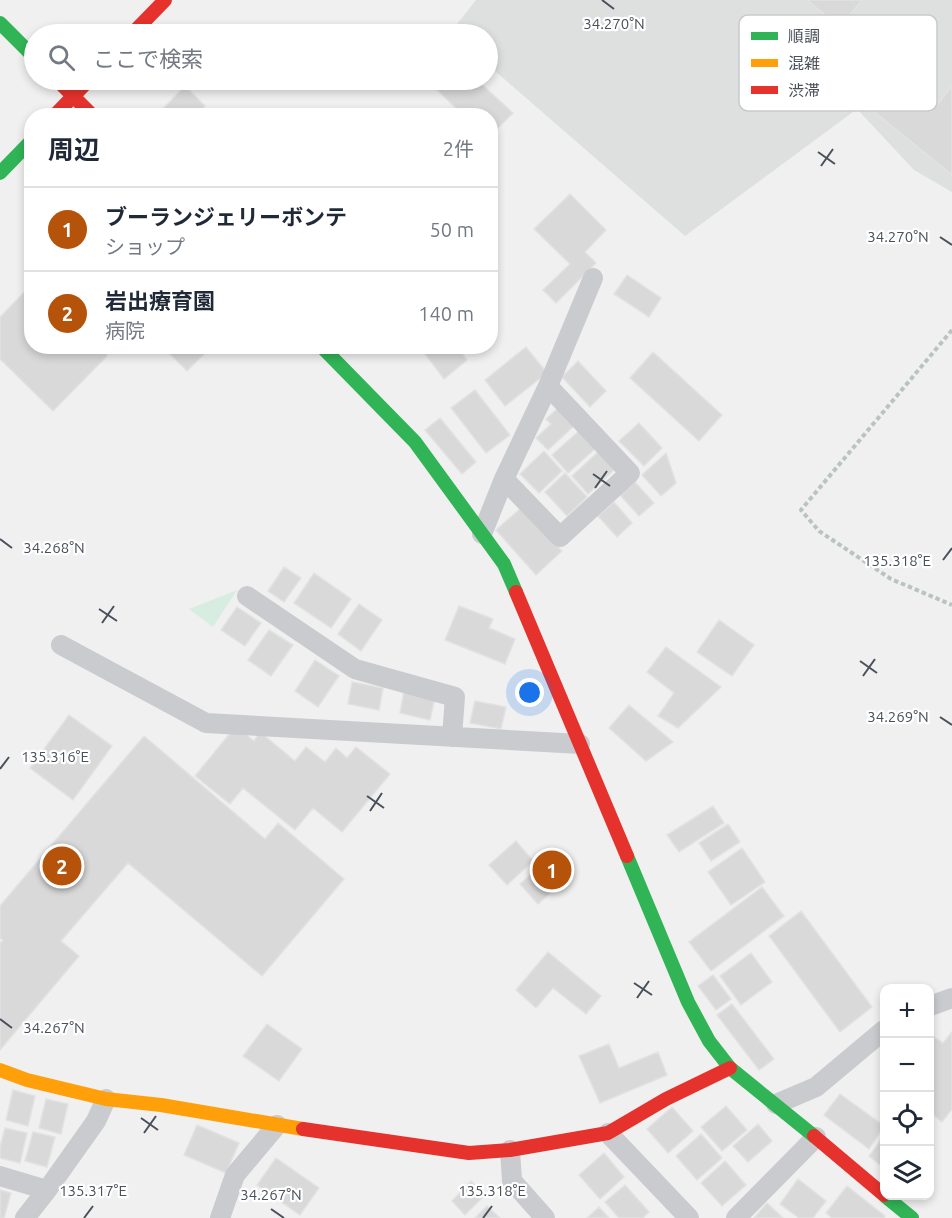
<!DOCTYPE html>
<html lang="ja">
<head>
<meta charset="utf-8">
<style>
  body { margin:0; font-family:Ubuntu,"Noto Sans JP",sans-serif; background:#f2f2f3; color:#1f2937 }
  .controls { position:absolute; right:18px; bottom:18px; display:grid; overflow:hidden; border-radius:12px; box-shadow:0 3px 9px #0003 }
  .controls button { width:54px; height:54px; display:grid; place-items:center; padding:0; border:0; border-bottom:2px solid #e0e1e3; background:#fff; color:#1f2937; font:30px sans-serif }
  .you { position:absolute; left:530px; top:693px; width:21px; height:21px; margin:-15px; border:4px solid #fff; border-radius:50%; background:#1a73e8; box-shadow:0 0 0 9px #1a73e833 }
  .badge { display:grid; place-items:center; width:39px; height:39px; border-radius:50%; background:#b45309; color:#fff; font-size:20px; font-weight:700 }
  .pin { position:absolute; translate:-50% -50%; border:3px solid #fff; box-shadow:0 2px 6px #0006 }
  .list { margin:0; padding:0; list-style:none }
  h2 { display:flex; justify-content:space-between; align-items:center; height:78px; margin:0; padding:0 24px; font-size:26px }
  h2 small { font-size:20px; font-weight:400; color:#747a83 }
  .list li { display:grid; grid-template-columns:39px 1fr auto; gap:18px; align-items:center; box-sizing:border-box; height:84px; padding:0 24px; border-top:2px solid #e0e1e3 }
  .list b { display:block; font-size:22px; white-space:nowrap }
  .list p { margin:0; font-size:20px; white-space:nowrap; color:#747a83 }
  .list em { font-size:20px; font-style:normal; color:#747a83 }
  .icon { flex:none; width:33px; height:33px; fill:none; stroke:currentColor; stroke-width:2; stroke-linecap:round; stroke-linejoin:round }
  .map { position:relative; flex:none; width:952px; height:1218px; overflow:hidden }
  .search { position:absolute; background:#fff; box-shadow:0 3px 9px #0003; left:24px; top:24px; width:474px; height:66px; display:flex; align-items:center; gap:15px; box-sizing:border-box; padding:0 21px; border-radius:33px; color:#747a83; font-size:22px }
  .panel { position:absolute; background:#fff; box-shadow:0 3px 9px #0003; left:24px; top:108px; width:474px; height:246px; border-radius:24px }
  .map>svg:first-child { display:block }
  .education { fill:#dedfdf }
  .green { fill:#d7ede2 }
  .building { fill:#d9d9da; stroke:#e2e2e3; stroke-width:1.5 }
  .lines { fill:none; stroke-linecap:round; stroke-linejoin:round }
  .path { stroke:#b9c3c0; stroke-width:4; stroke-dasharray:4.5 3; stroke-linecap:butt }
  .street { stroke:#cacbce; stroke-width:20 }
  .fast { stroke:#30b455; stroke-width:14 }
  .slow { stroke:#ff9f0a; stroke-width:14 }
  .jam { stroke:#e5322d; stroke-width:14 }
  .ticks { fill:none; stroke:#49505a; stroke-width:2 }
  .key { fill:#fff; stroke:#c8cace; stroke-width:1.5 }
  .key-label { font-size:16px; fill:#49505a }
  .ticks-label { font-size:15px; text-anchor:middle; fill:#49505a; stroke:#fff; stroke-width:4.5; stroke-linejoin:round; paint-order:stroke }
</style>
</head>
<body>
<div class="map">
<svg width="952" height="1218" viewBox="0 0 952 1218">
  <rect width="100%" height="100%" fill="#f0f0f0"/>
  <path class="education" d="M476,0H952V192L914,170L857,109L685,236L488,65V34L450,33Z"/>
  <path class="green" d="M237,590L213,627L189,609Z"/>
  <path class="building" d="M807,0H862L840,27Z
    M830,30L931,112L952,86V175L808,58Z
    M427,80H477L513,113L490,136V116H464Z
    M185,86L205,106L195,116H156Z
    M570,194L606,230L585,252L596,263L556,303L543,290L570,264L534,229Z
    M627,275L661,298L649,317L614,294Z
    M32,284V346H107V356L53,411L0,359V317Z
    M162,346H212L187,371Z
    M419,346H457L467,360L444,379Z
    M526,347L547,373L505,406L485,380Z
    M653,352L722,415L699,441L630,378Z
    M578,361L606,391L590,407L562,377Z
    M475,390L510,435L486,453L451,408Z
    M559,407L575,425L548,450L536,438L551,424L546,419Z
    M440,418L476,462L462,474L425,430Z
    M639,423L662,448L644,466L619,441Z
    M580,430L596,448L568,473L552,455Z
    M544,451L562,471L539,493L520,474Z
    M599,451L615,469L588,494L572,476Z
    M666,453L676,483L661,496L642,475Z
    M565,473L587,497L567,516L545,492Z
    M635,482L654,503L639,516L620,495Z
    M614,502L632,523L617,537L598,516Z
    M522,507L562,551L536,575L496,530Z
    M284,567L301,578L284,602L268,591Z
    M314,573L351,599L331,628L294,603Z
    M359,604L382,620L361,651L338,634Z
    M459,606L493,619L489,628L515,639L505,664L445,640Z
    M237,607L261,623L245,646L221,630Z
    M719,620L754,645L732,676L697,652Z
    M269,630L293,645L271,676L248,660Z
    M666,647L721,687L678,728L658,716L674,693L647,672Z
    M315,660L339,676L318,707L295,691Z
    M352,682L383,688L379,710L348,704Z
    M404,691L435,698L430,720L400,713Z
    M475,701L506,707L501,729L470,723Z
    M629,705L673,742L646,761L609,728Z
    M69,715L112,746L73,800L30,768Z
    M236,726L254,741L260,732L295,761L306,747L325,762L336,748L347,758L356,747L390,774L342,832L313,808L295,830L243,788L230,804L195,776Z
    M144,736L265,839L278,823L344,879L262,976L128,863L61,941L79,956L0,1050V943L3,940L0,938V906Z
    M713,806L724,823L679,852L667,835Z
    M728,824L740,842L711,861L699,843Z
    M516,841L533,861L507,885L489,865Z
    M742,848L765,882L731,905L708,872Z
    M547,860L565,880L538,904L520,884Z
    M762,887L784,916L711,971L689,942Z
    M801,911L872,1007L840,1032L769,936Z
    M548,952L601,996L586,1014L553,988L536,1008L516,990Z
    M751,953L772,982L741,1005L720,976Z
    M713,975L731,999L716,1010L698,986Z
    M732,1004L774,1059L759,1070L717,1015Z
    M267,1024L302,1049L279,1081L243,1056Z
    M952,1032V1109L942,1122L930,1112V1040L932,1036L943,1043Z
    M609,1044L619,1068L658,1052L667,1075L600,1103L579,1056Z
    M13,1090L35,1096L28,1126L6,1120Z
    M840,1094L884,1126L869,1149L824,1115Z
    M46,1099L68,1104L61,1134L39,1128Z
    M726,1106L747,1130L722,1151L701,1127Z
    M672,1107L693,1131L668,1153L647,1129Z
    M758,1124L772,1141L748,1162L733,1146Z
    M197,1125L239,1143L226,1173L184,1155Z
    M5,1128L27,1133L20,1163L0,1158V1147Z
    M33,1132L55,1137L47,1167L25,1161Z
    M701,1134L722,1158L697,1180L676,1156Z
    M884,1136V1168L869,1156Z
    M604,1153L624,1177L600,1199L579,1175Z
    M276,1158L319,1188L300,1215L257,1185Z
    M725,1161L746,1185L722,1206L701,1183Z
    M798,1179L826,1201L813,1218H799L780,1204Z
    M471,1181L485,1195L465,1215L452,1201Z
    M625,1185L649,1212L643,1218H619L605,1202Z
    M847,1186L885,1216L884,1218H832L826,1213Z
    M0,1190L11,1193L4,1218H0Z
    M767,1203L783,1218H754Z
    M487,1206L500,1218H475Z
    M599,1207L609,1218H587Z"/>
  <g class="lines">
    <path class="path" d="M952,330L801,510L819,531L891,579L952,605"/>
    <path class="street" d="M504,479L560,537L630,473L548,386
      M482,534L504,479L548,386L593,278
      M247,596L355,669L455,697L452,737
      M61,645L206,723L580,744
      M930,1006L952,998
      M776,1104L816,1087L884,1030
      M608,1133L689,1218
      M510,1150L512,1181L545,1218
      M0,1176L47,1190L96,1121L106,1099
      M25,1218L47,1190
      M220,1218L235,1175L277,1125
      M736,1218L816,1137"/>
    <path class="fast" d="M0,23L34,57
      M0,173L32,140
      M321,346L415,442L504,564L516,592
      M627,856L688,1002L709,1041L730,1068L814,1136
      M885,1196L912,1218"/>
    <path class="slow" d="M0,1070L27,1080L106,1099L161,1105L303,1129"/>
    <path class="jam" d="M132,34L165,0
      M57,80L93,116
      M54,116L89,80
      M516,592L627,856
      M303,1129L469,1153L510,1150L608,1133L666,1099L730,1068
      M814,1136L884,1195"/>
  </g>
  <path class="ticks" d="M602,0L614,9M818,152L835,164M821,166L833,149M940,237L952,245M593,474L610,486M595,488L607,471M0,539L12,548M943,560L952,548M99,609L117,621M102,623L114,606M860,661L877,673M863,676L875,659M940,717L952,725M0,769L9,757M367,796L384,808M370,811L382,793M634,983L652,995M637,998L649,981M0,1019L12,1028M141,1118L158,1130M144,1133L156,1116M271,1209L284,1218M84,1218L93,1206M483,1218L492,1206"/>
  <rect x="739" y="15" width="198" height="96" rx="9" class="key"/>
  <rect x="751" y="32" width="27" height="8" fill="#30b455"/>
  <rect x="751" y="59" width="27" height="8" fill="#ff9f0a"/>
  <rect x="751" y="86" width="27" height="8" fill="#e5322d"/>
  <g class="key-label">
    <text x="788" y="42">順調</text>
    <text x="788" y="69">混雑</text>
    <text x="788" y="96">渋滞</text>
  </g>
  <g class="ticks-label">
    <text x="614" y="29">34.270°N</text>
    <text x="898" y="242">34.270°N</text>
    <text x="54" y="553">34.268°N</text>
    <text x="897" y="566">135.318°E</text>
    <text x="898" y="722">34.269°N</text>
    <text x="55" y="762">135.316°E</text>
    <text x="54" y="1033">34.267°N</text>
    <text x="93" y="1196">135.317°E</text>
    <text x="492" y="1196">135.318°E</text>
    <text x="271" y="1200">34.267°N</text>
  </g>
</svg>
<div class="controls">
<button>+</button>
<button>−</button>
<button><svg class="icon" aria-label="locate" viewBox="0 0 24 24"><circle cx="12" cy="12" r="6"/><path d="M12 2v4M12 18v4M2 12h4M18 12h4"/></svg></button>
<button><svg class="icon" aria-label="layers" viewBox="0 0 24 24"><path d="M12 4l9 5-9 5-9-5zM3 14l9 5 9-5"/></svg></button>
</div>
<div class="you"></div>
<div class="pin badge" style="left:552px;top:870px">1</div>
<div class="pin badge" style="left:62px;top:866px">2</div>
<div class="search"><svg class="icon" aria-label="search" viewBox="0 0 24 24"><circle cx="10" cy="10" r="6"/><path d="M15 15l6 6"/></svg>ここで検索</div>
<section class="panel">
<h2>周辺<small>2件</small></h2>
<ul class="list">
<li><span class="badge">1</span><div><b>ブーランジェリーボンテ</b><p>ショップ</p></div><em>50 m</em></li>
<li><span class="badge">2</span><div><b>岩出療育園</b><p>病院</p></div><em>140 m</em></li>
</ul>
</section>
</div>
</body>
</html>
